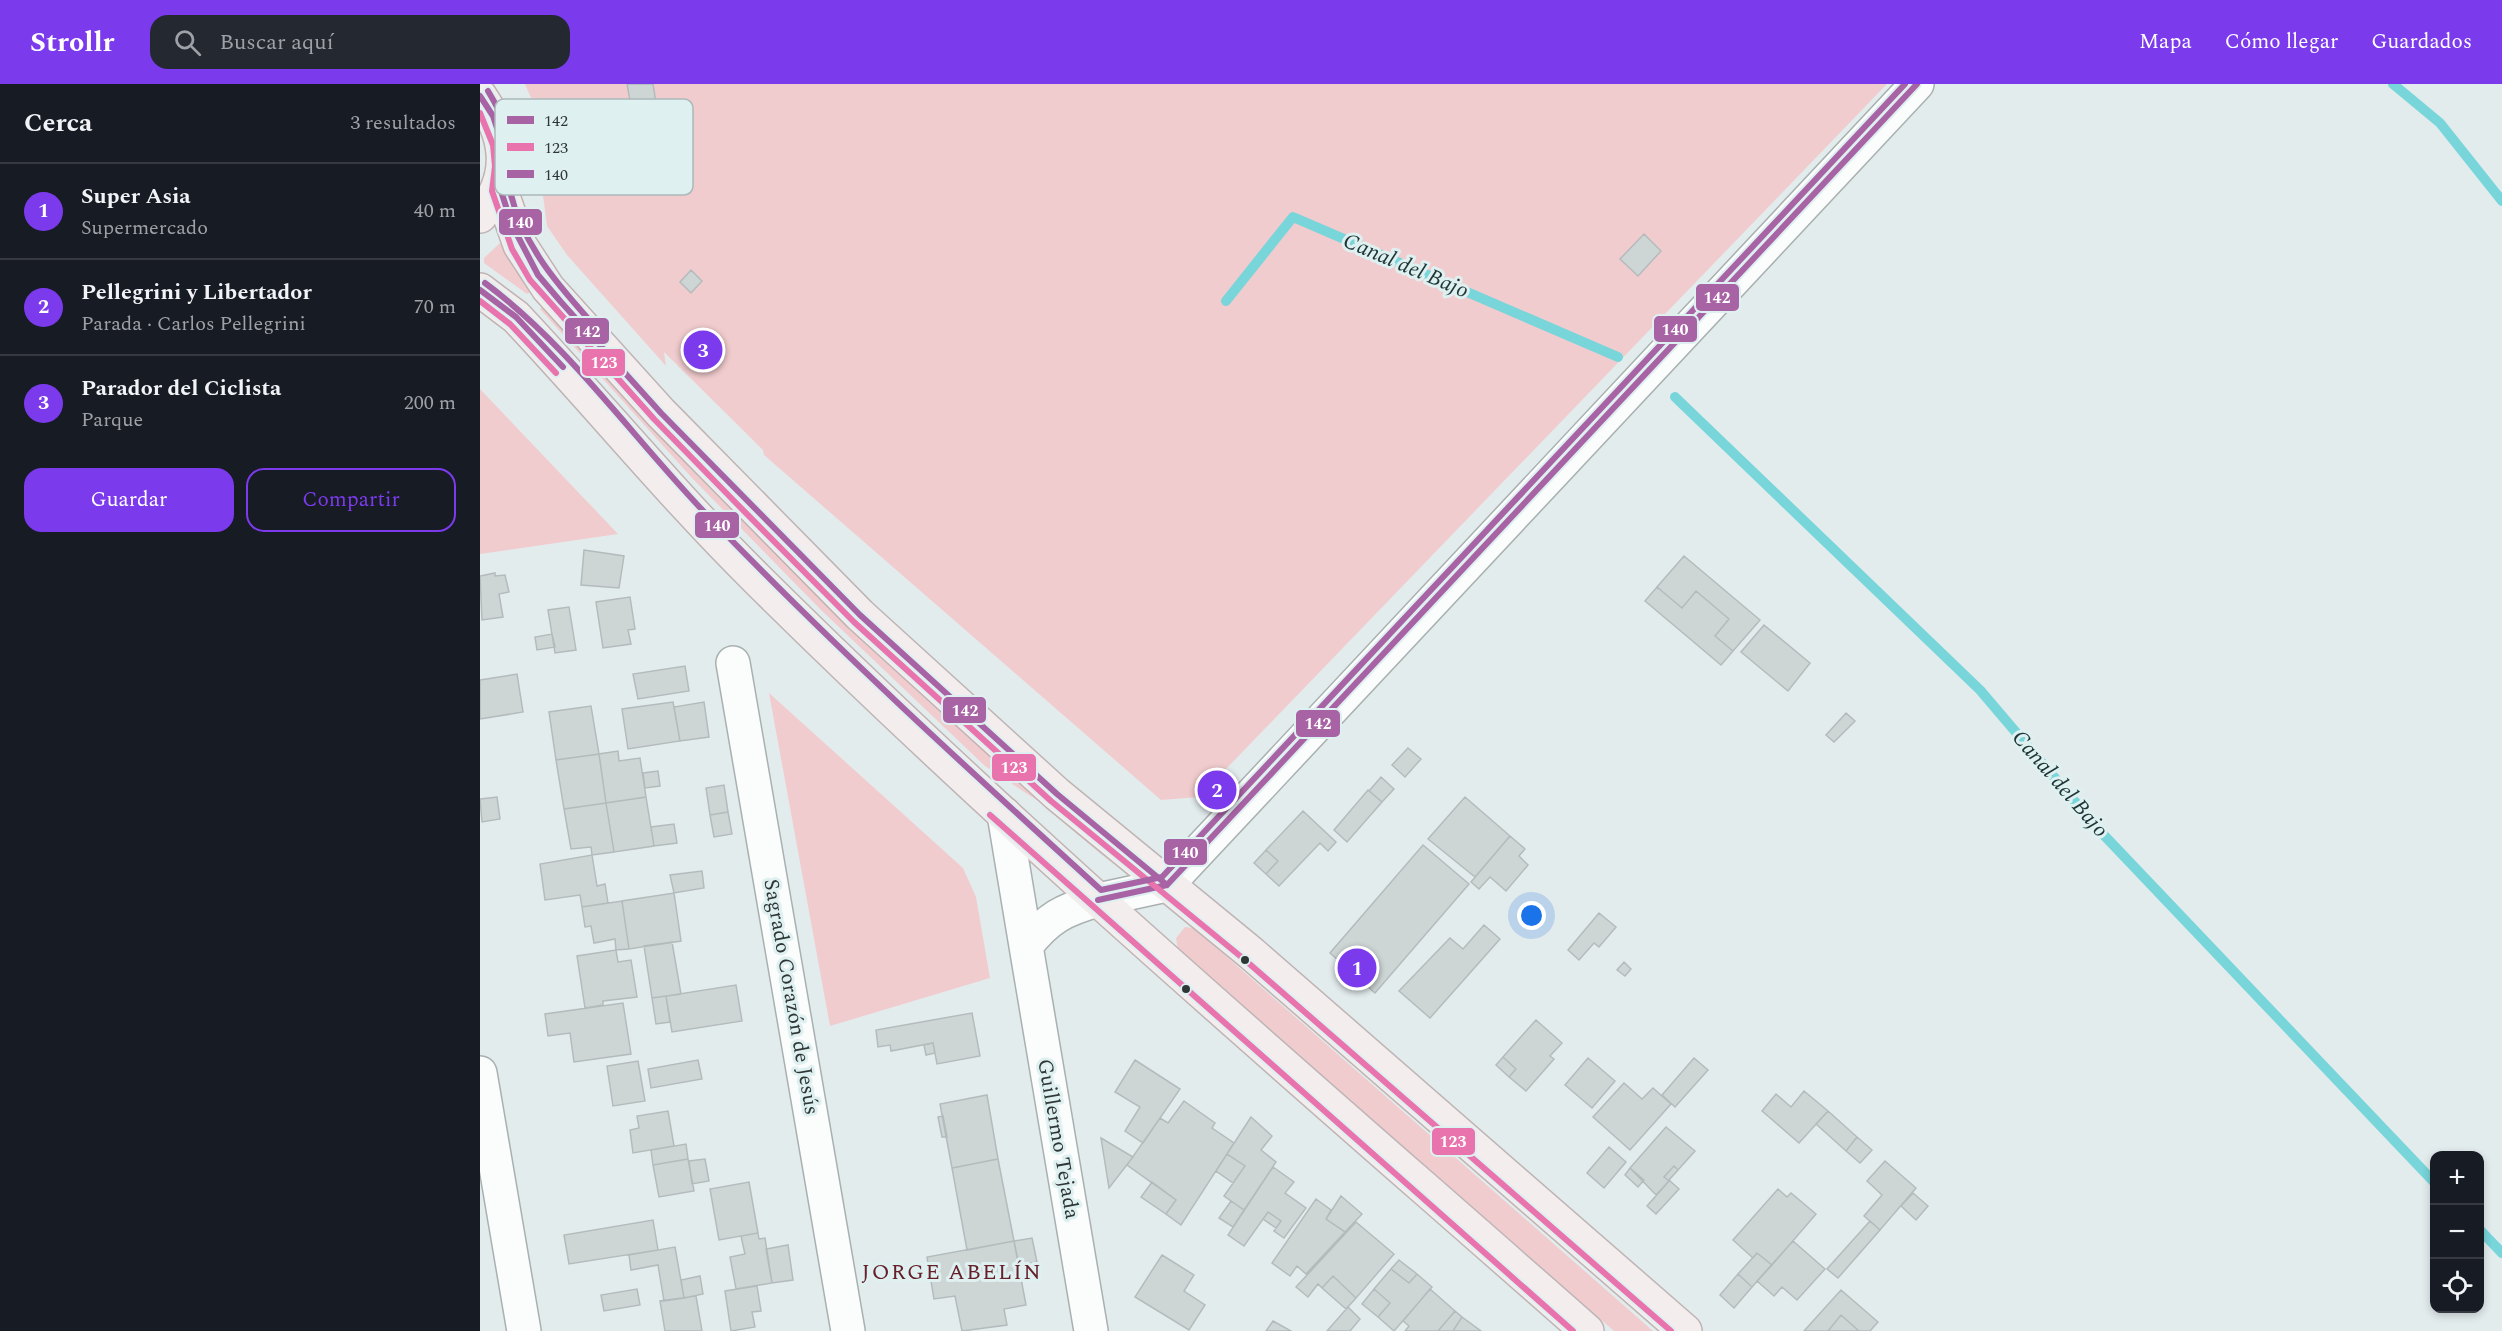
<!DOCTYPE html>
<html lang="es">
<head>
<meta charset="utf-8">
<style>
  body { margin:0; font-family:Spectral,serif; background:#242831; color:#f1f3f6 }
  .controls { position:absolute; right:18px; bottom:18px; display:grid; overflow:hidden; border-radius:12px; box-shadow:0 3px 9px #0003 }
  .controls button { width:54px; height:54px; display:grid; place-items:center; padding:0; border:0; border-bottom:2px solid #363941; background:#171b24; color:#f1f3f6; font:30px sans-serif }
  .you { position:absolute; left:1052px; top:832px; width:21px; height:21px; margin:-15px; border:4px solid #fff; border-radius:50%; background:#1a73e8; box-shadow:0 0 0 9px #1a73e833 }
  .badge { display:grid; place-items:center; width:39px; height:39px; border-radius:50%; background:#7c3aed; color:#fff; font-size:20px; font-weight:700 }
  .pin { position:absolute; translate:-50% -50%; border:3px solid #fff; box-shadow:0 2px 6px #0006 }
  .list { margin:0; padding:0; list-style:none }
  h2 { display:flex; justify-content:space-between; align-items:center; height:78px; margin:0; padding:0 24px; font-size:26px }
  h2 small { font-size:20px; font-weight:400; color:#9ea1a6 }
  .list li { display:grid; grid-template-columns:39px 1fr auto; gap:18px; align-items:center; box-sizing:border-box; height:96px; padding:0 24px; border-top:2px solid #363941 }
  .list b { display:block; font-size:22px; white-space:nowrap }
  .list p { margin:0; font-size:20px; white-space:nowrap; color:#9ea1a6 }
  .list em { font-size:20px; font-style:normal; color:#9ea1a6 }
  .actions { display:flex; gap:12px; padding:18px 24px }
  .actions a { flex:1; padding:14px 0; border:2px solid #7c3aed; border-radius:18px; text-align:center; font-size:21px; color:#7c3aed }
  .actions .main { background:#7c3aed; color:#fff }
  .icon { flex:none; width:33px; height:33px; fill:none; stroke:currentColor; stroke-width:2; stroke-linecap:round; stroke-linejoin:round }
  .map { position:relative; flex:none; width:2022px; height:1247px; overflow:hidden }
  header { display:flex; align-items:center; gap:36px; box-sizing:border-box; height:84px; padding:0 30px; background:#7c3aed; color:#fff }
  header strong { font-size:28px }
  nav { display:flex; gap:33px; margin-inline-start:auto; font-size:21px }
  .search { width:420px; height:54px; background:#242831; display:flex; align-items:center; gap:15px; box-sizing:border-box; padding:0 21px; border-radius:18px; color:#9ea1a6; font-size:22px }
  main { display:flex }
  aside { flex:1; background:#171b24 }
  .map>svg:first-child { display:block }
  .green { fill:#f1ccce }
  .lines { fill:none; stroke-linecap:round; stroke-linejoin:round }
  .stream { stroke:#78d5da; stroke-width:10 }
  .building { fill:#ced5d5; stroke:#b4bbbc; stroke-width:1.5 }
  .minor-casing { stroke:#a9b0b0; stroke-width:36 }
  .secondary-casing { stroke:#a9b0b0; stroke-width:36 }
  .primary-casing { stroke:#beb4b5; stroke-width:36 }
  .minor { stroke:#fbfcfc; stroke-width:33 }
  .secondary { stroke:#fbfcfc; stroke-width:33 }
  .primary { stroke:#f3eded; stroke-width:33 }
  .bus-1-casing { stroke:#dff0f1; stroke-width:10 }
  .bus-2-casing { stroke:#dff0f1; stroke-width:10 }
  .bus-3-casing { stroke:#dff0f1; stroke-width:10 }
  .bus-1 { stroke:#a863a4; stroke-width:6 }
  .bus-2 { stroke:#e973ac; stroke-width:6 }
  .bus-3 { stroke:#a863a4; stroke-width:6 }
  .bus-dot { fill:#2f3636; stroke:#dff0f1; stroke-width:2 }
  .labels { text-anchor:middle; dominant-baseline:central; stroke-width:6; stroke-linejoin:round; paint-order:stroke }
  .street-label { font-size:21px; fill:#2f3636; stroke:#dff0f1 }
  .water-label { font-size:22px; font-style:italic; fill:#1e3536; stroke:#dff0f1 }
  .neighbourhood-label { font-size:22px; letter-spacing:1.5px; fill:#66202a; stroke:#dff0f1 }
  .key { fill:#dff0f1; stroke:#aab8b9; stroke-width:1.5 }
  .key-label { font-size:16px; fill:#2f3636 }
  .line-badge { stroke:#dff0f1; stroke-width:2 }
  .badge-label { font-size:16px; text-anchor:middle; font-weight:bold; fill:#fff }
</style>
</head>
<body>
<header>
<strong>Strollr</strong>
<div class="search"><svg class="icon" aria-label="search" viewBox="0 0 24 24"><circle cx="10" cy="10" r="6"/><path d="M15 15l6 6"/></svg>Buscar aquí</div>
<nav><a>Mapa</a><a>Cómo llegar</a><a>Guardados</a></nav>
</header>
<main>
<aside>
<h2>Cerca<small>3 resultados</small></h2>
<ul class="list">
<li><span class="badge">1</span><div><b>Super Asia</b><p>Supermercado</p></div><em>40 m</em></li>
<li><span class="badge">2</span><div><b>Pellegrini y Libertador</b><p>Parada · Carlos Pellegrini</p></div><em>70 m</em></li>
<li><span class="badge">3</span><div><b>Parador del Ciclista</b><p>Parque</p></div><em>200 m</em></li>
</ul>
<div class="actions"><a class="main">Guardar</a><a>Compartir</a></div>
</aside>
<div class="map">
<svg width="2022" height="1247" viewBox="0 0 2022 1247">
  <rect width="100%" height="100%" fill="#e3eced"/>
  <path class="green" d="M45,0H1407L719,713L681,716L284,371L283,366L184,268L186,282L87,171L67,142L62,104L66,70L64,44Z
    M20,159L50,208L47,210L4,179V174Z
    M64,222L216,390L345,520L635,782L558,717L505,682L341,526L212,394L60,225Z
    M0,305L138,450L0,470Z
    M289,609L483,784L496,813L510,894L350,942Z
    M705,843L714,844L1173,1247H1134L698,866L696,854Z"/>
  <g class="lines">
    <path class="stream" d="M1913,0L1960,39L2022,117
      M746,217L813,133L1138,273
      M1195,313L1500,606L1620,747L1954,1098
      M2000,1146L2022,1169"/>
  </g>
  <path class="building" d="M147,0H173L176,19L151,22Z
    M1164,150L1181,167L1158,192L1140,175Z
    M211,186L222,197L211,209L200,198Z
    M104,466L144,472L139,504L101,501Z
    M1204,472L1280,536L1253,567L1235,552L1249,535L1216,507L1202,524L1177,503Z
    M15,489V492L25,491L29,508L19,510L23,533L2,536L0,492Z
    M1177,503L1202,524L1216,507L1249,535L1235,552L1253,567L1241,581L1165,517Z
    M150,513L155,545L148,546L151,560L123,564L116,518Z
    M89,523L96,566L75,569L68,526Z
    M1284,541L1330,579L1308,607L1261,568Z
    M72,550L75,563L57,566L55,553Z
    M205,582L209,607L158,615L153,590Z
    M37,590L43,628L0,635V596Z
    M193,618L200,657L148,665L142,625Z
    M224,618L229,653L200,657L194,623Z
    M111,622L119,670L76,676L69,628Z
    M1366,629L1375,637L1354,658L1346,651Z
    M928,664L941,675L925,693L912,681Z
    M138,667L139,677L160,674L166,713L126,719L119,670Z
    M119,670L126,719L84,725L76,676Z
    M178,687L180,702L165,704L163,689Z
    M901,693L914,705L902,718L889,707Z
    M244,701L248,728L230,731L226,704Z
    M888,706L902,718L867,758L854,746Z
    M17,713L20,735L2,738L0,715Z
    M166,713L174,762L134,768L126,719Z
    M985,713L1030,752L995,793L948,755Z
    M126,719L134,768L112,771L111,763L91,765L84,725Z
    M823,727L856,758L848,767L840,759L799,802L786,790L798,777L786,766Z
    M248,728L252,750L234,753L230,731Z
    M194,740L197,759L174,762L171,743Z
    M1030,752L1045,765L1039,772L1048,781L1026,807L1010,793L999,805L991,798Z
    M943,761L989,800L895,909L850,869Z
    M786,766L798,777L786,790L774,779Z
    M112,771L117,802L125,800L128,819L102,823L100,811L65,816L60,780Z
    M222,787L224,804L194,809L190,791Z
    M194,809L201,857L149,865L142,817Z
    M142,817L149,865L136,866L135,855L114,859L111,842L105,843L102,823Z
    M1119,829L1136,843L1119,863L1114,859L1099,876L1088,866Z
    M1004,841L1020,855L950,934L919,907L970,854L983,865Z
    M192,858L201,910L172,914L164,862Z
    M136,866L138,878L151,876L157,913L123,917V921L105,924L97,872Z
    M1144,878L1151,885L1145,892L1137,886Z
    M256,901L262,937L192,948L186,912Z
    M186,912L190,938L176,940L172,914Z
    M143,919L151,970L94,978L90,949L68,952L65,930Z
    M492,929L500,972L457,980L453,959L411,967L410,961L398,963L396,946Z
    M1056,936L1082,959L1070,972L1074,975L1046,1007L1029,993L1036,985L1023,973Z
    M453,959L455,969L446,971L444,961Z
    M1023,973L1036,985L1029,993L1016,981Z
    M1108,974L1135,997L1112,1024L1085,1001Z
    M1214,974L1228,986L1195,1023L1182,1011Z
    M218,976L222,995L171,1004L168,985Z
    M655,976L700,1005L663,1059L645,1047L660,1023L635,1008Z
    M158,977L165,1017L133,1022L127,982Z
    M1144,999L1162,1015L1173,1004L1191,1020L1150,1066L1113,1033Z
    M1324,1007L1348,1027L1319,1059L1282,1027L1296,1010L1311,1023Z
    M507,1011L518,1075L472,1084L460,1020Z
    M704,1017L735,1039L732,1044L754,1059L701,1141L686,1130L696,1116L647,1081L680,1034L688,1039Z
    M188,1027L194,1062L153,1069L150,1046L159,1044L157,1032Z
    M1348,1027L1377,1053L1366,1067L1336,1040Z
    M463,1032L467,1053H462L458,1033Z
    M771,1033L792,1052L781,1066L796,1078L764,1126L744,1112L765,1082L747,1070Z
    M1186,1043L1215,1067L1198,1086L1194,1082L1184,1093L1189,1097L1176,1111L1150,1084Z
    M1377,1053L1392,1066L1380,1079L1366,1067Z
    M621,1054L653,1073L629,1104Z
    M206,1060L208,1075L173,1081L171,1066Z
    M1129,1063L1146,1078L1124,1104L1107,1089Z
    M747,1070L765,1082L753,1099L736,1087Z
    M208,1075L214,1107L179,1113L173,1081Z
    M225,1075L229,1097L212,1100L209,1077Z
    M518,1075L534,1157L487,1166L472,1084Z
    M1405,1077L1436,1104L1400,1146L1384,1132L1402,1111L1387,1097Z
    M1194,1082L1198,1086L1189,1096L1199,1105L1176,1130L1167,1122L1189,1097L1184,1093Z
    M793,1083L814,1098L805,1109L826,1124L804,1154L794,1147L801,1137L788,1128L764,1162L748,1151Z
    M1150,1084L1164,1096L1158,1103L1145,1091Z
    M269,1098L278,1149L239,1156L230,1105Z
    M672,1098L696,1116L686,1130L661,1113Z
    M1298,1105L1307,1113L1311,1109L1336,1130L1292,1181L1277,1169L1273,1174L1253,1156Z
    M1433,1109L1448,1122L1436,1136L1421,1122Z
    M861,1112L882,1130L865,1148L846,1135Z
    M836,1115L851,1126L846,1135L865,1148L826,1190L817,1182L810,1192L792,1179Z
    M751,1117L764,1126L753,1143L739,1134Z
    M788,1128L801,1137L796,1144L783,1135Z
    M173,1136L178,1166L89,1180L84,1151Z
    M1390,1137L1400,1146L1358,1194L1347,1185Z
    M876,1138L914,1170L876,1214L853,1192L842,1204L838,1200L828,1213L816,1203Z
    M278,1149L279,1155L285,1154L292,1199L256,1205L250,1173L265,1170L261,1152Z
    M552,1154L557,1178L539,1181L534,1157Z
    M534,1157L546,1221L524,1225L527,1241L482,1247L475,1212L454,1215L447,1173Z
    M1313,1157L1345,1185L1317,1216L1302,1203L1294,1212L1277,1197Z
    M308,1161L313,1196L292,1199L286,1165Z
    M195,1163L204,1214L184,1217L178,1181L151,1186L149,1171Z
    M1277,1169L1292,1181L1272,1203L1258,1190Z
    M682,1171L714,1191L704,1207L725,1221L709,1246L655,1213Z
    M919,1176L937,1190L929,1199L911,1185Z
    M911,1185L929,1199L937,1190L952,1203L914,1247L898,1233L910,1219L894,1205Z
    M1258,1190L1272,1203L1254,1224L1240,1211Z
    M220,1192L223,1210L204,1214L201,1196Z
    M853,1192L876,1214L866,1225L842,1204Z
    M277,1202L281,1227L272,1228L275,1243L251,1247L245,1207Z
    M157,1205L160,1221L124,1227L121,1211Z
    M894,1205L910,1219L898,1233L882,1220Z
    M950,1205L975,1227L958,1247H925L929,1242L923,1237Z
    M1361,1206L1398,1238L1390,1247H1379L1361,1231L1348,1247H1324Z
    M216,1212L222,1247H185L180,1217Z
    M868,1223L880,1235L870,1247H847Z
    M975,1227L982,1233L973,1247H958Z
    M1361,1231L1379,1247H1348Z
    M982,1233L1001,1247H973Z
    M793,1237L811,1247H786Z"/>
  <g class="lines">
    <defs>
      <path id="minor" d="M253,579L368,1247
        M524,730L546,862
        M0,989L44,1247
        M611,1247L546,862C568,834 583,826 618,816"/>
      <path id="secondary" d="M618,816L687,801L1437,0"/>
      <path id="primary" d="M0,12C28,53 34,92 0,132
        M20,104L40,161L68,204L181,329L380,531L577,710L771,869L1205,1247
        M0,206L36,233C117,319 192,411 277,495C542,758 827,1000 1107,1247"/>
    </defs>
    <use href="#minor" class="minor-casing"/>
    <use href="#secondary" class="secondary-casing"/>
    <use href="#primary" class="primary-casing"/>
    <use href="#minor" class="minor"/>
    <use href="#secondary" class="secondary"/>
    <use href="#primary" class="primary"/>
    <defs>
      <path id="bus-1" d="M0,12L13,32L22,59L24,82L20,104L32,141L58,191L81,218L181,329L380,531L577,710L687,801
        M0,206L36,233L83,283
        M618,816L687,801L1437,0"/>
      <path id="bus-2" d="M0,29L13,61L15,82L12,107L32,165L50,196L174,335L258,421L374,538L571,717L765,876L1191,1247
        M0,217L30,240L76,289
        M510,731L1093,1247"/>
      <path id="bus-3" d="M8,7C22,30 32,53 32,80C32,89 28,99 30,107C43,164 83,207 121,249
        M5,199C90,262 156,358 230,434C355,564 488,685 621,806L682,793L1425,0"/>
    </defs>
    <use href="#bus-1" class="bus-1-casing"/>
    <use href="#bus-2" class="bus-2-casing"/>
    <use href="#bus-3" class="bus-3-casing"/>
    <use href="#bus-1" class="bus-1"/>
    <use href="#bus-2" class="bus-2"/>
    <use href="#bus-3" class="bus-3"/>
  </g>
  <g class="bus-dot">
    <circle cx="765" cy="876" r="5"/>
    <circle cx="706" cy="905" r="5"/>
  </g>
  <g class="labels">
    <g class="street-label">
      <text transform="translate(311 913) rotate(80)">Sagrado Corazón de Jesús</text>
      <text transform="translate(578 1055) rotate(80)">Guillermo Tejada</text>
    </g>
    <g class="water-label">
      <text transform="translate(926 182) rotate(23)">Canal del Bajo</text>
      <text transform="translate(1580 700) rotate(49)">Canal del Bajo</text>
    </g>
    <g class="neighbourhood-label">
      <text x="472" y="1188">JORGE ABELÍN</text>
    </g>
  </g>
  <rect x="15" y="15" width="198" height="96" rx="9" class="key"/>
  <rect x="27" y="32" width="27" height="8" fill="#a863a4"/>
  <rect x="27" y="59" width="27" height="8" fill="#e973ac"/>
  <rect x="27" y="86" width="27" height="8" fill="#a863a4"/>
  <g class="key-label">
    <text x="64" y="42">142</text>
    <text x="64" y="69">123</text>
    <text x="64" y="96">140</text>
  </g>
  <g class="line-badge">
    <rect x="18" y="124" width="45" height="28" rx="6" fill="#a863a4"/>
    <rect x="1215" y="199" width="45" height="29" rx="6" fill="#a863a4"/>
    <rect x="1173" y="231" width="45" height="28" rx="6" fill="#a863a4"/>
    <rect x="84" y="233" width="46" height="28" rx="6" fill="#a863a4"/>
    <rect x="101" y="264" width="45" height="29" rx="6" fill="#e973ac"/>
    <rect x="214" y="427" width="46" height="28" rx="6" fill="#a863a4"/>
    <rect x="462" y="612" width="45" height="28" rx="6" fill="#a863a4"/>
    <rect x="815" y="625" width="46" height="29" rx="6" fill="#a863a4"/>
    <rect x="511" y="669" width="46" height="29" rx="6" fill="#e973ac"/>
    <rect x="683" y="754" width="45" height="28" rx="6" fill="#a863a4"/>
    <rect x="951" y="1043" width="45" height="29" rx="6" fill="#e973ac"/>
  </g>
  <g class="badge-label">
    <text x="40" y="144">140</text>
    <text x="1237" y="219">142</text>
    <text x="1195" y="251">140</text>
    <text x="107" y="253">142</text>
    <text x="124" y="284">123</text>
    <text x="237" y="447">140</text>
    <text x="485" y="632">142</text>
    <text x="838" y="645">142</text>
    <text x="534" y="689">123</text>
    <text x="705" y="774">140</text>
    <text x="973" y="1063">123</text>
  </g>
</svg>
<div class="controls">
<button>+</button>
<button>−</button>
<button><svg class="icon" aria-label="locate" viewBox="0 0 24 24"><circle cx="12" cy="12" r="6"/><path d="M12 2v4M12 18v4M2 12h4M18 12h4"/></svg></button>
</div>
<div class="you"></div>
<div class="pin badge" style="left:877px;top:884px">1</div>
<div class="pin badge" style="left:737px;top:706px">2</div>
<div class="pin badge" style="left:223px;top:266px">3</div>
</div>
</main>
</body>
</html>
